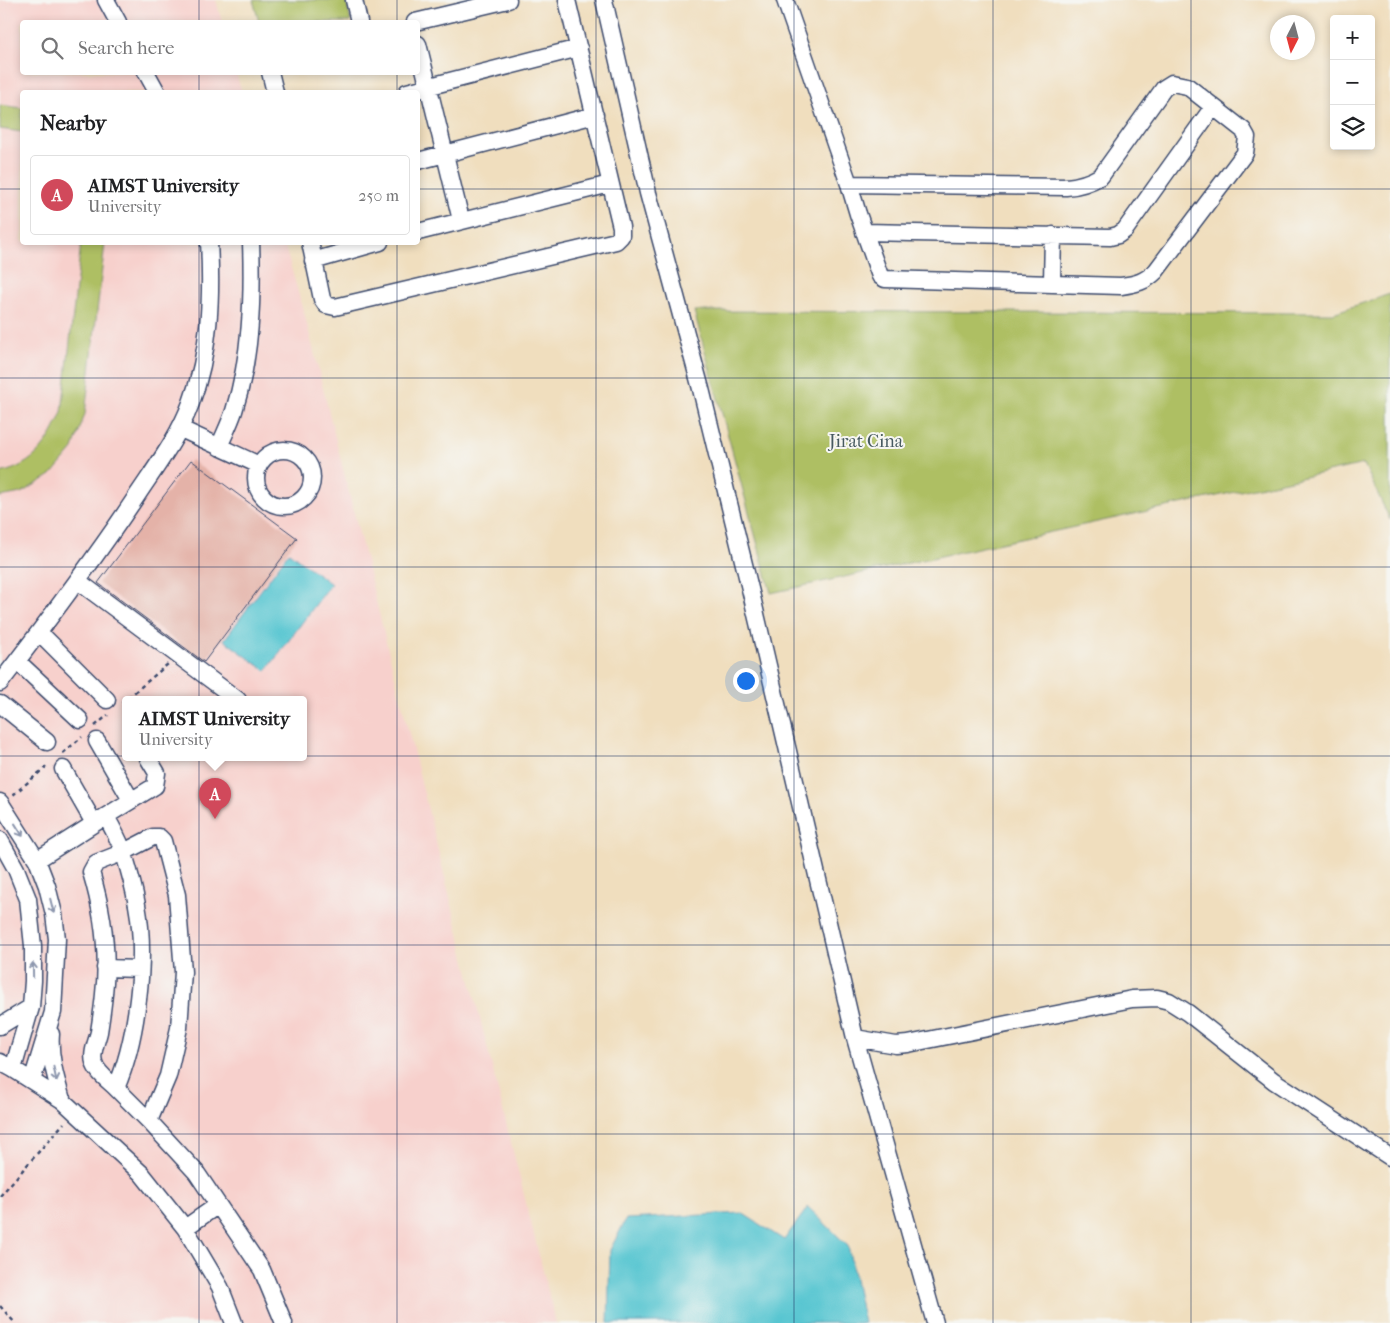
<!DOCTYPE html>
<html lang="en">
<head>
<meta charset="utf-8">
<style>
  body { margin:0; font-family:"IM FELL French Canon",serif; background:#f6f6f6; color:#202124 }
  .controls { position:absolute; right:15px; top:15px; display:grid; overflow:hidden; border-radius:5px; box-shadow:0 2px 8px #0003 }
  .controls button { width:45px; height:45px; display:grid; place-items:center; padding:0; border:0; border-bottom:1px solid #e0e0e0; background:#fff; color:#202124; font:25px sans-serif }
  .compass { position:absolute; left:1270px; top:15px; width:45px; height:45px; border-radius:50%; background:#fff; box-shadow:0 2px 8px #0003; rotate:186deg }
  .you { position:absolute; left:745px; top:680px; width:18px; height:18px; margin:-12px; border:4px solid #fff; border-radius:50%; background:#1a73e8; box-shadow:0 0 0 8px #1a73e833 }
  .badge { display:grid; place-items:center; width:32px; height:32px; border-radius:50%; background:#d1495b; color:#fff; font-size:16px; font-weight:700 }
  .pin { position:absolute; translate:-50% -41px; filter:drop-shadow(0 1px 2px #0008) }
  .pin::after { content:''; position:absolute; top:26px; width:18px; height:15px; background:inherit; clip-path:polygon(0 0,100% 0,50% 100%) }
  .popup { position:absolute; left:122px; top:696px; width:185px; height:65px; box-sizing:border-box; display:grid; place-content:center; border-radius:5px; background:#fff; filter:drop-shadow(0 1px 4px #0005); font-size:16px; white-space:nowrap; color:#757577 }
  .popup b { font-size:19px; color:#202124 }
  .popup::after { content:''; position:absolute; left:50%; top:100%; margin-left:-10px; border:10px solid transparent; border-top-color:#fff }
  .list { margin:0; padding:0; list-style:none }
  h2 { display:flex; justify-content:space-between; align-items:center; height:65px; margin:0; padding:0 20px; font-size:21px }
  h2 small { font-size:16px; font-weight:400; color:#757577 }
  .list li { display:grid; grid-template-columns:32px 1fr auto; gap:15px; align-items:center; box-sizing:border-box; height:80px; margin:0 10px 10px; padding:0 10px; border:1px solid #e0e0e0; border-radius:5px }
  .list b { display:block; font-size:19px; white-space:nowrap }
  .list p { margin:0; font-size:16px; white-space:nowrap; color:#757577 }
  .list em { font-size:16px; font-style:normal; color:#757577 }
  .icon { flex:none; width:28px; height:28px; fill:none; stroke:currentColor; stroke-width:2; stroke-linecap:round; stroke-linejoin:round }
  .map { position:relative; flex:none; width:1390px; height:1323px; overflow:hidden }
  .search { position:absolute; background:#fff; box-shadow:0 2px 8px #0003; left:20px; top:20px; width:400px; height:55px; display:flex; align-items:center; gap:12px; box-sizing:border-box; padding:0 18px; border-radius:5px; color:#757577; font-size:19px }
  .panel { position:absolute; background:#fff; box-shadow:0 2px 8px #0003; left:20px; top:90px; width:400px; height:155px; border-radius:5px }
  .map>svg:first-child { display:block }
  .built { fill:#f7d0cc; fill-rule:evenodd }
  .green { fill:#aebf63; stroke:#647760 }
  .water { fill:#59c6d1; stroke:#3a7a98 }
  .building { fill:#e4b2a8 }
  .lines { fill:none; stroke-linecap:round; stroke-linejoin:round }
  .minor-casing { stroke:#3b496c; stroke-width:19 }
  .path { stroke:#3b496c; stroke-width:2.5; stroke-dasharray:4 4; stroke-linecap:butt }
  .minor { stroke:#fff; stroke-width:16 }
  .oneway { stroke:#8d97ae }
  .grid { fill:none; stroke:#1b2f5e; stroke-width:1; stroke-opacity:0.55 }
  .labels { text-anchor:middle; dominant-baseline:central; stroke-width:4; stroke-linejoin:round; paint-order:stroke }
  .park-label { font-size:18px; fill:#475a60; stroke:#f6f6f2 }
</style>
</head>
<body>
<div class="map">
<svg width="1390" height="1323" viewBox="0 0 1390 1323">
  <rect width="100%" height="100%" fill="#f6f6f2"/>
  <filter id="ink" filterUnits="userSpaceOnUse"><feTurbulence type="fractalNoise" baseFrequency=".02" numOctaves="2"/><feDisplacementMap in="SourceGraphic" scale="10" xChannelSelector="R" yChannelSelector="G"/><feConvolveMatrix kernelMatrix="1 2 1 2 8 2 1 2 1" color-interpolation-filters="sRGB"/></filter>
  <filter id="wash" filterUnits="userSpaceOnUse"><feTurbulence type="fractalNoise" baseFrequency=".0096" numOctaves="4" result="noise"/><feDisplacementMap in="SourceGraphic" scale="20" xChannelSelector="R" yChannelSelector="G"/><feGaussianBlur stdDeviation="1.12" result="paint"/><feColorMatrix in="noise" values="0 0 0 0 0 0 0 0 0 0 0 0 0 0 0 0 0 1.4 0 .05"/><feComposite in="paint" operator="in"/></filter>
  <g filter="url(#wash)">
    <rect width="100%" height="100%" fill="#f0debe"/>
    <path class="built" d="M0,0H216L222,22H22V72L236,73L242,92H22V242L284,243L305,316L556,1323H0ZM126,700H304V758H126Z"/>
    <path class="green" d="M253,0H346L351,22H259Z
      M0,105L22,108V132L0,129Z
      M81,243H105L85,414L73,449L51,475L21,493L0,497V473C35,465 49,443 62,412Z
      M1390,294V520L1364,464L771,593L694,311L1333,313Z"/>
    <path class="water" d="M289,552L331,584L266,671L224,640Z
      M808,1207L848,1246L864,1323H608L610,1250L626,1219L742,1213L784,1240Z"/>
    <g id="blocks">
      <path class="building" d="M191,460L297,538L204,662L98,583Z"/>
    </g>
  </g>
  <g filter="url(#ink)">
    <use href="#blocks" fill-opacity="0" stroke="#3b496c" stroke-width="1"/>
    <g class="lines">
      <defs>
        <path id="minor" d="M106,0L118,22
          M354,0L359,22
          M604,0L648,193L701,389L752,597L855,1038L935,1323
          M785,0L849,184L858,214L880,276L885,279L1121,286C1136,284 1145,282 1156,271L1245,153L1247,137L1243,130L1187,86L1172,83L1164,88L1101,176C1089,183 1080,186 1066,187L849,184
          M415,22L508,0
          M418,44L461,220
          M146,72L157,92
          M270,72L275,92
          M407,92L579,48
          M418,161L595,115
          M418,232L610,184
          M864,232L1110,237L1118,235L1125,230L1213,107
          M310,242L322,299L326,305L335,307L616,241L621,236V227L567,0
          M313,261L380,242
          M1052,282L1053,235
          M181,429L259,465
          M219,447C224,435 230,423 234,411C251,357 253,299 251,242
          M256 478a28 28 0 1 1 56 0a28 28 0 1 1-56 0Z
          M78,581L238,700
          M39,632L107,700
          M17,661L80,720
          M0,683C48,621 95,559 138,494C158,464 179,436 191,403C210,352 212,296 209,242
          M0,704L47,742
          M97,741L131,800
          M63,769L94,823
          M0,802L37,860L47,886L54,914L57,939L53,1012L32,1081
          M106,816L155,786L157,773L148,758
          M0,840L16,869L28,899L33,946V981L31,1007L13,1069
          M37,860L106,816C112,828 120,841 124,854C129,870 134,888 137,905C147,958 137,1040 116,1088L149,1121
          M105,968L140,969
          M0,1026L31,1007
          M51,1034C49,1056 56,1079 62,1100
          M855,1038L896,1045L908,1044L1132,999L1157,998L1169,1001L1188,1013L1274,1081L1390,1157
          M0,1062L13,1069L62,1100L142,1174L185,1228L220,1287L234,1323
          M116,1088C109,1081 96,1072 94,1062C91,1053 97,1041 99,1032C101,1019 103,1006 104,994C109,952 103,912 91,872L96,863L124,852L153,837H159L163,841L177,895L183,972L179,1028L168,1076L149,1121L196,1172L262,1270L284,1323
          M185,1228L218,1205"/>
      </defs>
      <use href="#minor" class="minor-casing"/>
      <path class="path" d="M122,703L168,664
        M95,726L108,715
        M63,753L82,737
        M13,795L47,766
        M0,1196L64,1123
        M0,1306L15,1323"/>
      <use href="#minor" class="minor"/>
    </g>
    <defs><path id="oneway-shaft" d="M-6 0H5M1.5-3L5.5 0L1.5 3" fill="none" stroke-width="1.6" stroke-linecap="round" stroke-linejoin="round" transform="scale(1.25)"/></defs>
    <g class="oneway">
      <use href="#oneway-shaft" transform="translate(19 830) rotate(58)"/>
      <use href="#oneway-shaft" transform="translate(52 906) rotate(76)"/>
      <use href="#oneway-shaft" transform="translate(33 970) rotate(-91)"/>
      <use href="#oneway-shaft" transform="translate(55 1074) rotate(78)"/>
    </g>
  </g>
  <path class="grid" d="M199,0V22M397,0V22M596,0V1323M794,0V1323M993,0V1323M1191,0V1323M199,72V92M397,72V92M0,189H22M418,189H1390M199,242V1323M397,242V1323M0,378H1390M0,567H1390M0,756H1390M0,945H1390M0,1134H1390"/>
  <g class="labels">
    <g class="park-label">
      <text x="866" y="441">Jirat Cina</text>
    </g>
  </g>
</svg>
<div class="controls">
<button>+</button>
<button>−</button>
<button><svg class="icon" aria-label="layers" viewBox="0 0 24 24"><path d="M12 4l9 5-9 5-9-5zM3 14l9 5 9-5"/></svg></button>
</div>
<svg class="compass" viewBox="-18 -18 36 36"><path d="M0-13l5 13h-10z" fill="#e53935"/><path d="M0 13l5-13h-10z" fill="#757577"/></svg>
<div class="you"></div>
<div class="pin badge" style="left:215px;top:819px">A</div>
<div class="popup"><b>AIMST University</b>University</div>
<div class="search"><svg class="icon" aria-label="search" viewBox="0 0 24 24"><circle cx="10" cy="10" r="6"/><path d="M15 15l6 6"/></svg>Search here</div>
<section class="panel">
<h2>Nearby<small></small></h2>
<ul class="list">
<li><span class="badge">A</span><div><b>AIMST University</b><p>University</p></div><em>250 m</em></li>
</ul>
</section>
</div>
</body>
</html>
